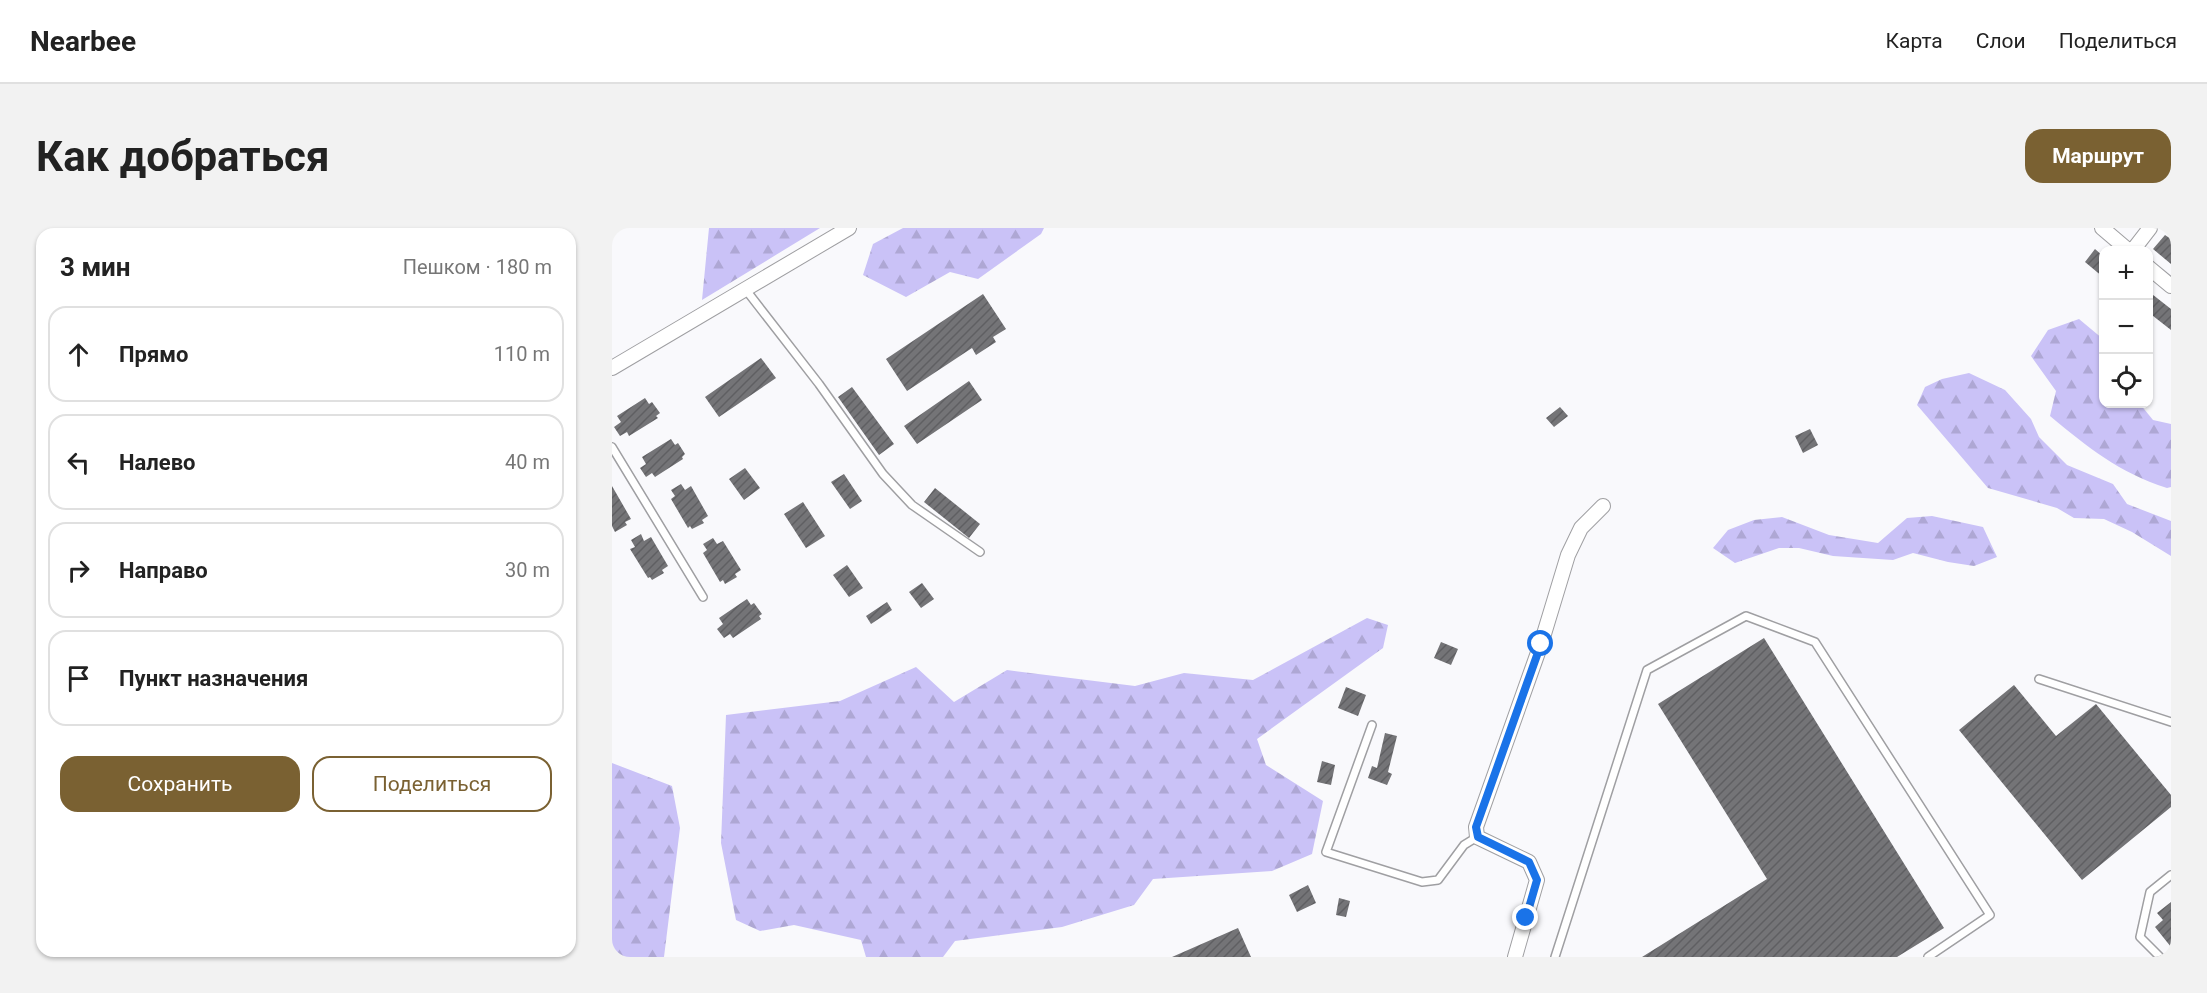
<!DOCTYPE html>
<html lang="ru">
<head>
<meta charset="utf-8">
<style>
  body { margin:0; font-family:Roboto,sans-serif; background:#f2f2f2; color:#222 }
  .controls { position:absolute; right:18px; top:18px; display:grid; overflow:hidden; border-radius:12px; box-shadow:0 2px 4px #0004 }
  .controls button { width:54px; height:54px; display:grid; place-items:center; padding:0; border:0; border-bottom:2px solid #e0e0e0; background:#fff; color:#222; font:30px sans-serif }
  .stop { position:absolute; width:18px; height:18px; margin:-14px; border:4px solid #1a73e8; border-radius:50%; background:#fff }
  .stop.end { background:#1a73e8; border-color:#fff; box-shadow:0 2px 6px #0008 }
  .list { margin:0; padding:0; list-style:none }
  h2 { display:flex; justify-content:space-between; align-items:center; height:78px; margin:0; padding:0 24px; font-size:26px }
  h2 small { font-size:20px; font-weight:400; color:#767676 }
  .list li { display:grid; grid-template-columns:39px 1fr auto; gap:18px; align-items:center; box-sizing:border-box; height:96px; margin:0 12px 12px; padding:0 12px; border:2px solid #e0e0e0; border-radius:18px }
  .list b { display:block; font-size:22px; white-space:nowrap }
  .list em { font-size:20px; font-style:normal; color:#767676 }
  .actions { display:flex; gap:12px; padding:18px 24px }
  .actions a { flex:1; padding:14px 0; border:2px solid #7a6132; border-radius:18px; text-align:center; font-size:21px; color:#7a6132 }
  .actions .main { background:#7a6132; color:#fff }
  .icon { flex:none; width:33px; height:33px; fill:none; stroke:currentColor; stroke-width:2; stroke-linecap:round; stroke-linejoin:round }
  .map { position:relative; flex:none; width:1559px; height:729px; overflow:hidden; border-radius:18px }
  header { display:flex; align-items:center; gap:36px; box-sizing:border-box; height:84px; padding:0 30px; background:#fff; border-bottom:2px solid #e0e0e0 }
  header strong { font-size:28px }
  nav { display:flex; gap:33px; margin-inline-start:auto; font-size:21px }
  .intro { display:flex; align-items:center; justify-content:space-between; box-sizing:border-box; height:144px; padding:0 36px }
  h1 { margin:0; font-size:42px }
  .button { padding:15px 27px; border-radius:18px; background:#7a6132; color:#fff; font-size:21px; font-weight:700 }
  main { display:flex; gap:36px; padding:0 36px }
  aside { flex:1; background:#fff; border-radius:18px; box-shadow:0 2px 4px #0004 }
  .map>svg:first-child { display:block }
  .forest { fill:url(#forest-firs) }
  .building { fill:url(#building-hatch) }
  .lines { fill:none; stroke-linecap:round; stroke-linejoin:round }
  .lane-casing { stroke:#9f9fa2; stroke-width:10 }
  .street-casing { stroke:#9f9fa2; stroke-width:16 }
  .lane { stroke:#fff; stroke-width:7 }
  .street { stroke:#fff; stroke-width:14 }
  .route { stroke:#1a73e8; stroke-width:8 }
</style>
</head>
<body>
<header>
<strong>Nearbee</strong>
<nav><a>Карта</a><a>Слои</a><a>Поделиться</a></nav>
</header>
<div class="intro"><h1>Как добраться</h1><a class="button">Маршрут</a></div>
<main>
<aside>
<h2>3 мин<small>Пешком · 180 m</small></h2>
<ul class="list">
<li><svg class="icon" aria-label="ahead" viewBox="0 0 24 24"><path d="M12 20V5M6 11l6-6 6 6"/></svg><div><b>Прямо</b></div><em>110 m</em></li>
<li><svg class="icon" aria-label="left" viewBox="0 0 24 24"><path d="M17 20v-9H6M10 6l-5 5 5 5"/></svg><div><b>Налево</b></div><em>40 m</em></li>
<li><svg class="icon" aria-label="right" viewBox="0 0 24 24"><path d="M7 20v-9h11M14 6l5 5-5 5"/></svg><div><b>Направо</b></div><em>30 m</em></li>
<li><svg class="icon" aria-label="arrive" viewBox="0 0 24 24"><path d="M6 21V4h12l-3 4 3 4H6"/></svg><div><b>Пункт назначения</b></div></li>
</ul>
<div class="actions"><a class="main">Сохранить</a><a>Поделиться</a></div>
</aside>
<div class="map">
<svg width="1559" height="729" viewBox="0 0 1559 729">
  <defs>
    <pattern id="forest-firs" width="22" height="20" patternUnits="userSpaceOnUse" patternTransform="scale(1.5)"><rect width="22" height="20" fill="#cac2f7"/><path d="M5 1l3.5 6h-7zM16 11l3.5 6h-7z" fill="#aea7d4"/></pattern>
    <pattern id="building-hatch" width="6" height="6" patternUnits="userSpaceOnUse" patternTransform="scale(1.5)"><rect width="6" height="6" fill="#747477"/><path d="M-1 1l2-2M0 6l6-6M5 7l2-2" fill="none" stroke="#5f5f62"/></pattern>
  </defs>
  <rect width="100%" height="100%" fill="#f9f9fc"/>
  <path class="forest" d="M97,0H208L90,72Z
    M291,0H432L429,6L366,51L338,44L294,69L251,47L261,16Z
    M1467,91L1491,111L1492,176H1528L1541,192L1559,196V259L1555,260C1506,244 1477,220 1438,188L1444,163L1419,128L1436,102Z
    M1357,145L1393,162L1419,191L1427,209L1455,237L1501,256L1515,276L1559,293V328L1520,304L1492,291L1462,290L1445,280L1376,260L1305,177L1313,159L1330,151Z
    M1320,288L1371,299L1385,329L1362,338L1336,334L1301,325L1281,332L1221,328L1187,320H1167L1123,335L1101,320L1116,302L1142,292L1170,289L1217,307L1266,315L1295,290Z
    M755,390L776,397L771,420L645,511L654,537L711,573L700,626L660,643L541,651L522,677L450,699L343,713L331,729H254L249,712L182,697L148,703L124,692L109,615L114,487L228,473L304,439L342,474L395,442L523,458L572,445L641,452Z
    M0,535L60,558L68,600L52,729H0Z"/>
  <path class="building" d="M1553,7L1559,11V36L1541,21Z
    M1483,21L1491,28V49L1473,34Z
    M1536,63L1559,81V102L1536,84Z
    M371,66L394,101L381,109L384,114L364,127L360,120L295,163L274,131Z
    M149,130L164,150L107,189L93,169Z
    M357,153L370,172L305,216L292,198Z
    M240,159L282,216L267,227L226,169Z
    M33,170L37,176L40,174L48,185L44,188L46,190L17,208L15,204L8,208L2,199L9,194L5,188Z
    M948,179L956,188L942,199L934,190Z
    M1198,201L1206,217L1191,225L1183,208Z
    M59,211L63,217L66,215L73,226L70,229L71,231L43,249L40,245L34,249L28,240L34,236L30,229Z
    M133,240L148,260L132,272L117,251Z
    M232,246L250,273L238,281L219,254Z
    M69,256L73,262L79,258L96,288L90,292L92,295L80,301L78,298L76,300L59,271L63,268L59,262Z
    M0,258L19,291L13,294L15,297L3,304L0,298Z
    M323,260L368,296L357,310L312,274Z
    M191,274L213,308L194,320L172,286Z
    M29,306L32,313L39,309L56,338L50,342L52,345L40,352L38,349L36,350L18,321L23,319L19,312Z
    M101,310L105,316L111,313L129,342L123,346L125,349L113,356L111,352L108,354L91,325L95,322L91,316Z
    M235,337L251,360L237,369L221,347Z
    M310,355L322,371L309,380L297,364Z
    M135,371L139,377L142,375L150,386L147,388L149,391L121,410L118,406L112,410L105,401L111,396L107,390Z
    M275,374L280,382L259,396L254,388Z
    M1152,410L1332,700L1285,729H1030L1155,651L1046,476Z
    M829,414L846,421L839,437L822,430Z
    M1402,457L1444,508L1484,476L1559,567V579L1470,652L1347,502Z
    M734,459L754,467L746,488L726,480Z
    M773,505L785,508L776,544L780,546L775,557L756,550L760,538L765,540Z
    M710,533L723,537L719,557L705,554Z
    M696,657L704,675L685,684L677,667Z
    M727,670L738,673L734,689L724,687Z
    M1559,674V719L1543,699L1551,692L1545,685Z
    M626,700L639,729H560Z"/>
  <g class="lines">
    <defs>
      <path id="lane" d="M134,62L207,156L271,246L300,277L368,324
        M0,219L91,369
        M1427,451L1559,494
        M760,497L714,624L810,654L826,652L852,617L865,609
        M943,729L1035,442L1134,388L1203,414L1378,687L1316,729
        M1548,729L1528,709L1538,664L1559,647"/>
      <path id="street" d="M1490,0L1516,22
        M1521,22L1538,0
        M1536,39L1559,58
        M0,140L237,0
        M903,729L925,652L917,634L865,609L864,599L929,416L956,327L969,300L991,278"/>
    </defs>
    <use href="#lane" class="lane-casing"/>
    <use href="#street" class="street-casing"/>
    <use href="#lane" class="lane"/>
    <use href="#street" class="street"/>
  </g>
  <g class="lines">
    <path class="route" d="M914,690L925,652L917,634L866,609L864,599L929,416"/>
  </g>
</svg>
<div class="controls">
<button>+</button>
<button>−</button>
<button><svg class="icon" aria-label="locate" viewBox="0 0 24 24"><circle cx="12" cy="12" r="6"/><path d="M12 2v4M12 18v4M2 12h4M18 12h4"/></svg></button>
</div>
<div class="stop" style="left:929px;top:416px"></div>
<div class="stop end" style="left:914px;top:690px"></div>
</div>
</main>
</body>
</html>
